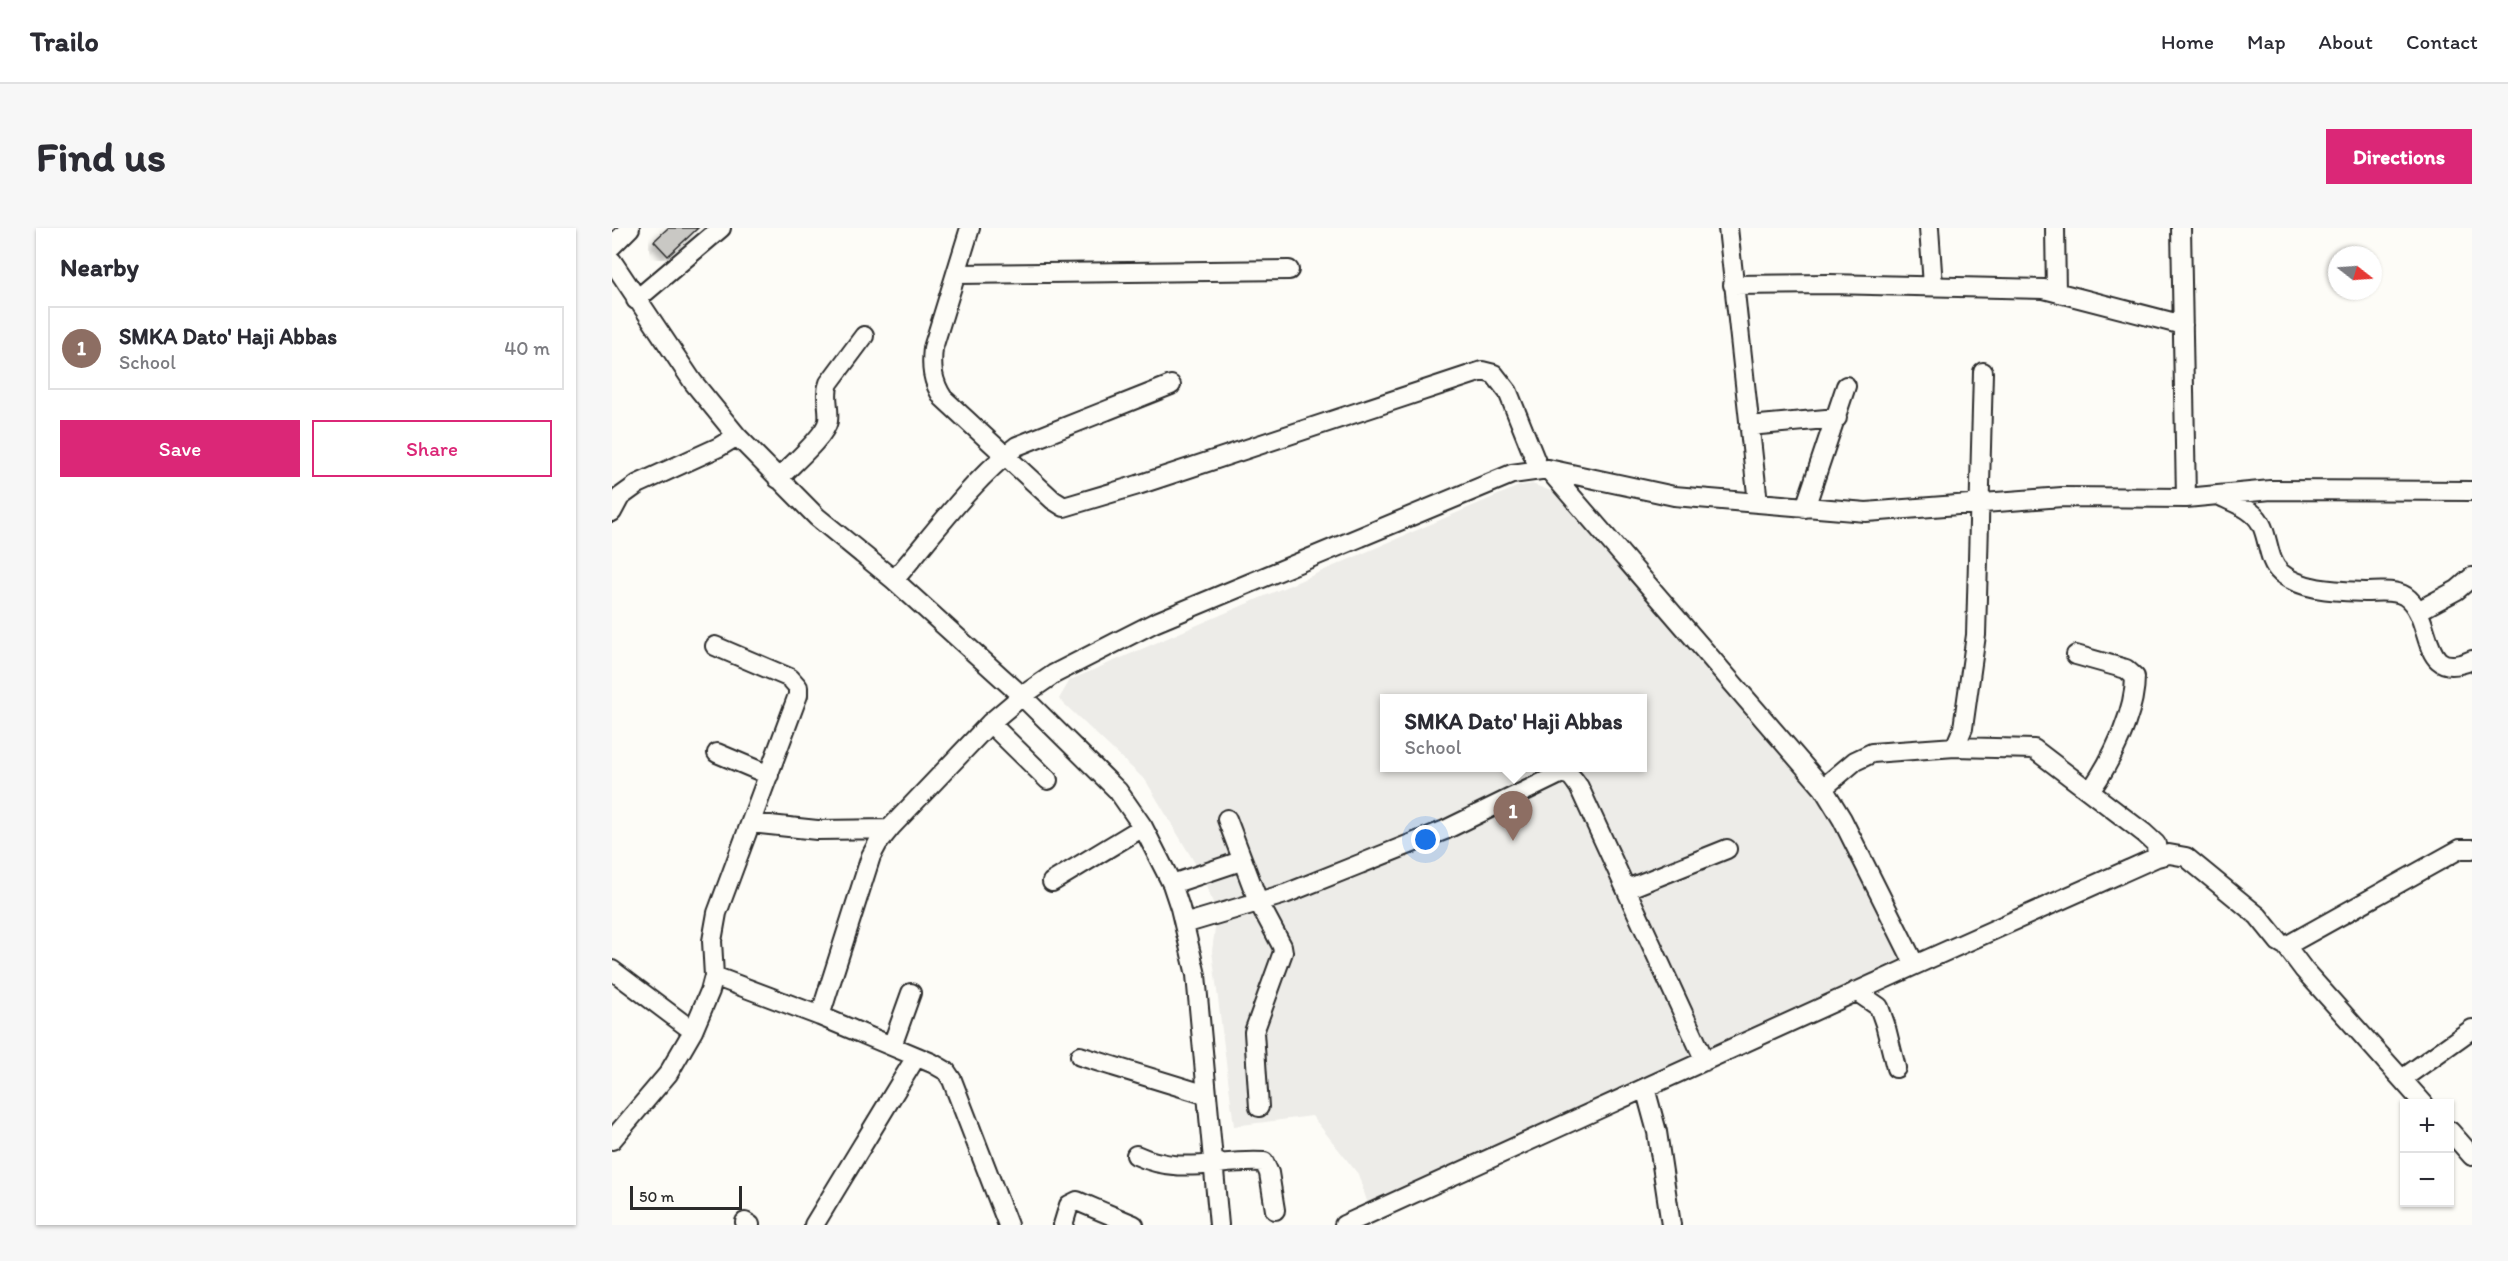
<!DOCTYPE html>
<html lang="en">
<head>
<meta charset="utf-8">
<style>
  body { margin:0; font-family:Itim,sans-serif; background:#f7f7f7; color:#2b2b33 }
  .controls { position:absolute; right:18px; bottom:18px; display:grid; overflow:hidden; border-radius:0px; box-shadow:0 2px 4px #0004 }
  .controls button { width:54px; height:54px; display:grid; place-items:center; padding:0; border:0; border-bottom:2px solid #e1e1e2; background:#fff; color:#2b2b33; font:30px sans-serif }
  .compass { position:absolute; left:1716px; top:18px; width:54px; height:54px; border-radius:50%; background:#fff; box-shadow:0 2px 4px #0004; rotate:107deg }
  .scale { position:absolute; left:18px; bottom:15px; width:112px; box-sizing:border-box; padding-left:6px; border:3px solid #2b2b2b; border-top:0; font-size:16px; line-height:21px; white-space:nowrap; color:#2b2b2b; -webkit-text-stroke:4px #fdfcf7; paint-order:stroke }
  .you { position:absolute; left:814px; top:612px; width:21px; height:21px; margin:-15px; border:4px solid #fff; border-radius:50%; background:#1a73e8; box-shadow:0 0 0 9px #1a73e833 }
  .badge { display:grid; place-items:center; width:39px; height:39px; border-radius:50%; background:#db2777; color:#fff; font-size:20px; font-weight:700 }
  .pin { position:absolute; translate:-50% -50px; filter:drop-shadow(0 2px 3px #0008) }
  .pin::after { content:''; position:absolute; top:32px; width:21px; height:18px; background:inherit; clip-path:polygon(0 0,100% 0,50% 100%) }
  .popup { position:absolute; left:768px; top:466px; width:267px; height:78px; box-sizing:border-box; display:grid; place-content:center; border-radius:0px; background:#fff; filter:drop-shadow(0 2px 4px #0005); font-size:20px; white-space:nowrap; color:#7c7c81 }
  .popup b { font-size:22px; color:#2b2b33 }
  .popup::after { content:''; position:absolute; left:50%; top:100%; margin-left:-12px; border:12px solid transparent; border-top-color:#fff }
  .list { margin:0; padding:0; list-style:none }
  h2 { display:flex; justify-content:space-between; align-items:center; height:78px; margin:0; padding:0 24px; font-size:26px }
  h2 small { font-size:20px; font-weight:400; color:#7c7c81 }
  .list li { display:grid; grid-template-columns:39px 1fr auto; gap:18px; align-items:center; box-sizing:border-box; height:84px; margin:0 12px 12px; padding:0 12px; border:2px solid #e1e1e2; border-radius:0px }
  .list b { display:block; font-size:22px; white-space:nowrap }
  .list p { margin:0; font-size:20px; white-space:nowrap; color:#7c7c81 }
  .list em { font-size:20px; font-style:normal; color:#7c7c81 }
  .actions { display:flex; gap:12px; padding:18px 24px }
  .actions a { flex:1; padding:14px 0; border:2px solid #db2777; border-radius:0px; text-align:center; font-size:21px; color:#db2777 }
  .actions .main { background:#db2777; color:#fff }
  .map { position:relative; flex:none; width:1860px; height:997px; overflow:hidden; border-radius:0px }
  header { display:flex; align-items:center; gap:36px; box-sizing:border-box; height:84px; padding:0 30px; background:#fff; border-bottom:2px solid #e1e1e2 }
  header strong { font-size:28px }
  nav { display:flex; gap:33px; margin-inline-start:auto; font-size:21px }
  .intro { display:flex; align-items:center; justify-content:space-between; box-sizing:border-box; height:144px; padding:0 36px }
  h1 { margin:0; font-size:42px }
  .button { padding:15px 27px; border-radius:0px; background:#db2777; color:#fff; font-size:21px; font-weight:700 }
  main { display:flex; gap:36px; padding:0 36px }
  aside { flex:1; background:#fff; border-radius:0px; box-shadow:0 2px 4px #0004 }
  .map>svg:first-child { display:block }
  .built { fill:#edece8; fill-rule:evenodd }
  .building { fill:#c9c8c4; stroke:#2b2b2b; stroke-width:1.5; filter:url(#shadow) }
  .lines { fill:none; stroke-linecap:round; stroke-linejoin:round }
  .minor-casing { stroke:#2b2b2b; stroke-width:22 }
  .minor { stroke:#fdfcf7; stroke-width:18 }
</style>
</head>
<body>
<header>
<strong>Trailo</strong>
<nav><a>Home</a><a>Map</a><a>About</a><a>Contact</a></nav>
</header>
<div class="intro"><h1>Find us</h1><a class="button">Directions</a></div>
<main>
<aside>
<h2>Nearby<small></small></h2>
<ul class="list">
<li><span class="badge" style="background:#8d6e63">1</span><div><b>SMKA Dato' Haji Abbas</b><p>School</p></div><em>40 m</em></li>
</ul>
<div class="actions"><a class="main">Save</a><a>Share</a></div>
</aside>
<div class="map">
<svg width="1860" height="997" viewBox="0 0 1860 997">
  <defs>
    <filter id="shadow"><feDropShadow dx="-4.5" dy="4.5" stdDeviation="3" flood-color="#0004"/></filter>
  </defs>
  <rect width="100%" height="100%" fill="#fdfcf7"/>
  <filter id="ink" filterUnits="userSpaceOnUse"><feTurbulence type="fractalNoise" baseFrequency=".0167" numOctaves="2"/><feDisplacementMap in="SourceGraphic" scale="12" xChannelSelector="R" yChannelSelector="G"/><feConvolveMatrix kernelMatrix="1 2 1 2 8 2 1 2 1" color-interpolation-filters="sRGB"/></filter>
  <g filter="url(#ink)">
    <path class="built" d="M920,256L947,266L1216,579L1290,731L756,976L746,946L700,888L622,898L600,723L605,685L590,647L534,553L447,471L458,452L907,258ZM772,470H1030V540H772Z"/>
    <path class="building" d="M56,0H86L56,28L42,13Z"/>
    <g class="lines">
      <defs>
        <path id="minor" d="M358,0L321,120C319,139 320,153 331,170L441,272L452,279L526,257L870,143L882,146L896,164L927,241
          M1116,0L1146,275
          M1317,0L1321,58
          M1443,0L1444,64
          M1569,0L1574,270
          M0,18L18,0
          M0,33L81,154L125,208L205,289L282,352L410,468L506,563L531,599L560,656L568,680L584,747L607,997
          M345,46L677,42
          M1121,57L1217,56L1432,61L1571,97
          M24,72L109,0
          M1137,198L1225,190
          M936,241L1211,560L1230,591L1303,737
          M166,251C178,238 213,209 216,193C218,180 212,167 217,155L252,108
          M1608,268C1618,273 1631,277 1640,285C1659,299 1652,330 1669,345C1690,363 1727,363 1753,364C1765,364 1782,361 1793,368C1824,389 1805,456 1860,432
          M1193,280L1234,158
          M0,284L8,269L26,256L107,219L125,208
          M282,352C320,308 359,253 405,218L559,157
          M1806,383L1845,362L1860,349
          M1464,427L1514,441L1523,449C1523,486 1499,533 1479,562
          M378,495L436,552
          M1343,519L1422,521L1532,605L1544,616L1545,629
          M105,525L157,547
          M1211,560L1243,533L1260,525L1343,519L1351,500L1364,407L1371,144
          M615,591L646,673L670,718L671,724L642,804L647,879
          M139,595L205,602L276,601
          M440,654L531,599
          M560,656L629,633
          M1015,661L1115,621
          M572,696L673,666L833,602L948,546C959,545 961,551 967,559L1093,833
          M1674,718L1692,742L1812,876
          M0,742L81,803
          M102,748L208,788L320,835L334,843L340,852L396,997
          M1244,763L1267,779L1273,796L1284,840
          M208,788L259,628L266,615L279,599L378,495L410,468L442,446L542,395L900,246L936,241L1062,268L1254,284L1450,269L1574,270L1659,262L1860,263
          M280,818L299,765
          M468,828L595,867
          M1790,851L1860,801
          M1033,860L1045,904L1059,997
          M1838,903L1860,928
          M0,912L56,846L81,803L98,763L102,748L100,713L105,685L186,467V459L178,450L103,418
          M524,927C569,948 607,931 652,934L657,945L663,982
          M133,994L138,997
          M202,997L304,829
          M451,997L457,977L465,973L522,997
          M732,997L1303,737L1545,629L1557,626L1574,629L1646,688L1667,714L1674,718L1848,621H1860"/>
      </defs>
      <use href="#minor" class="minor-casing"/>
      <use href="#minor" class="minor"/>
    </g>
  </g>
</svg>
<div class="controls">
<button>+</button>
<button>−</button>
</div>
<svg class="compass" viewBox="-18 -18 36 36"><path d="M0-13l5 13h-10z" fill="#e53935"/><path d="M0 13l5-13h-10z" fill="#7c7c81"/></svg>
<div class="scale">50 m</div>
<div class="you"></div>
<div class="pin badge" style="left:901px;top:613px;background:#8d6e63">1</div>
<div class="popup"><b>SMKA Dato' Haji Abbas</b>School</div>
</div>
</main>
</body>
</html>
